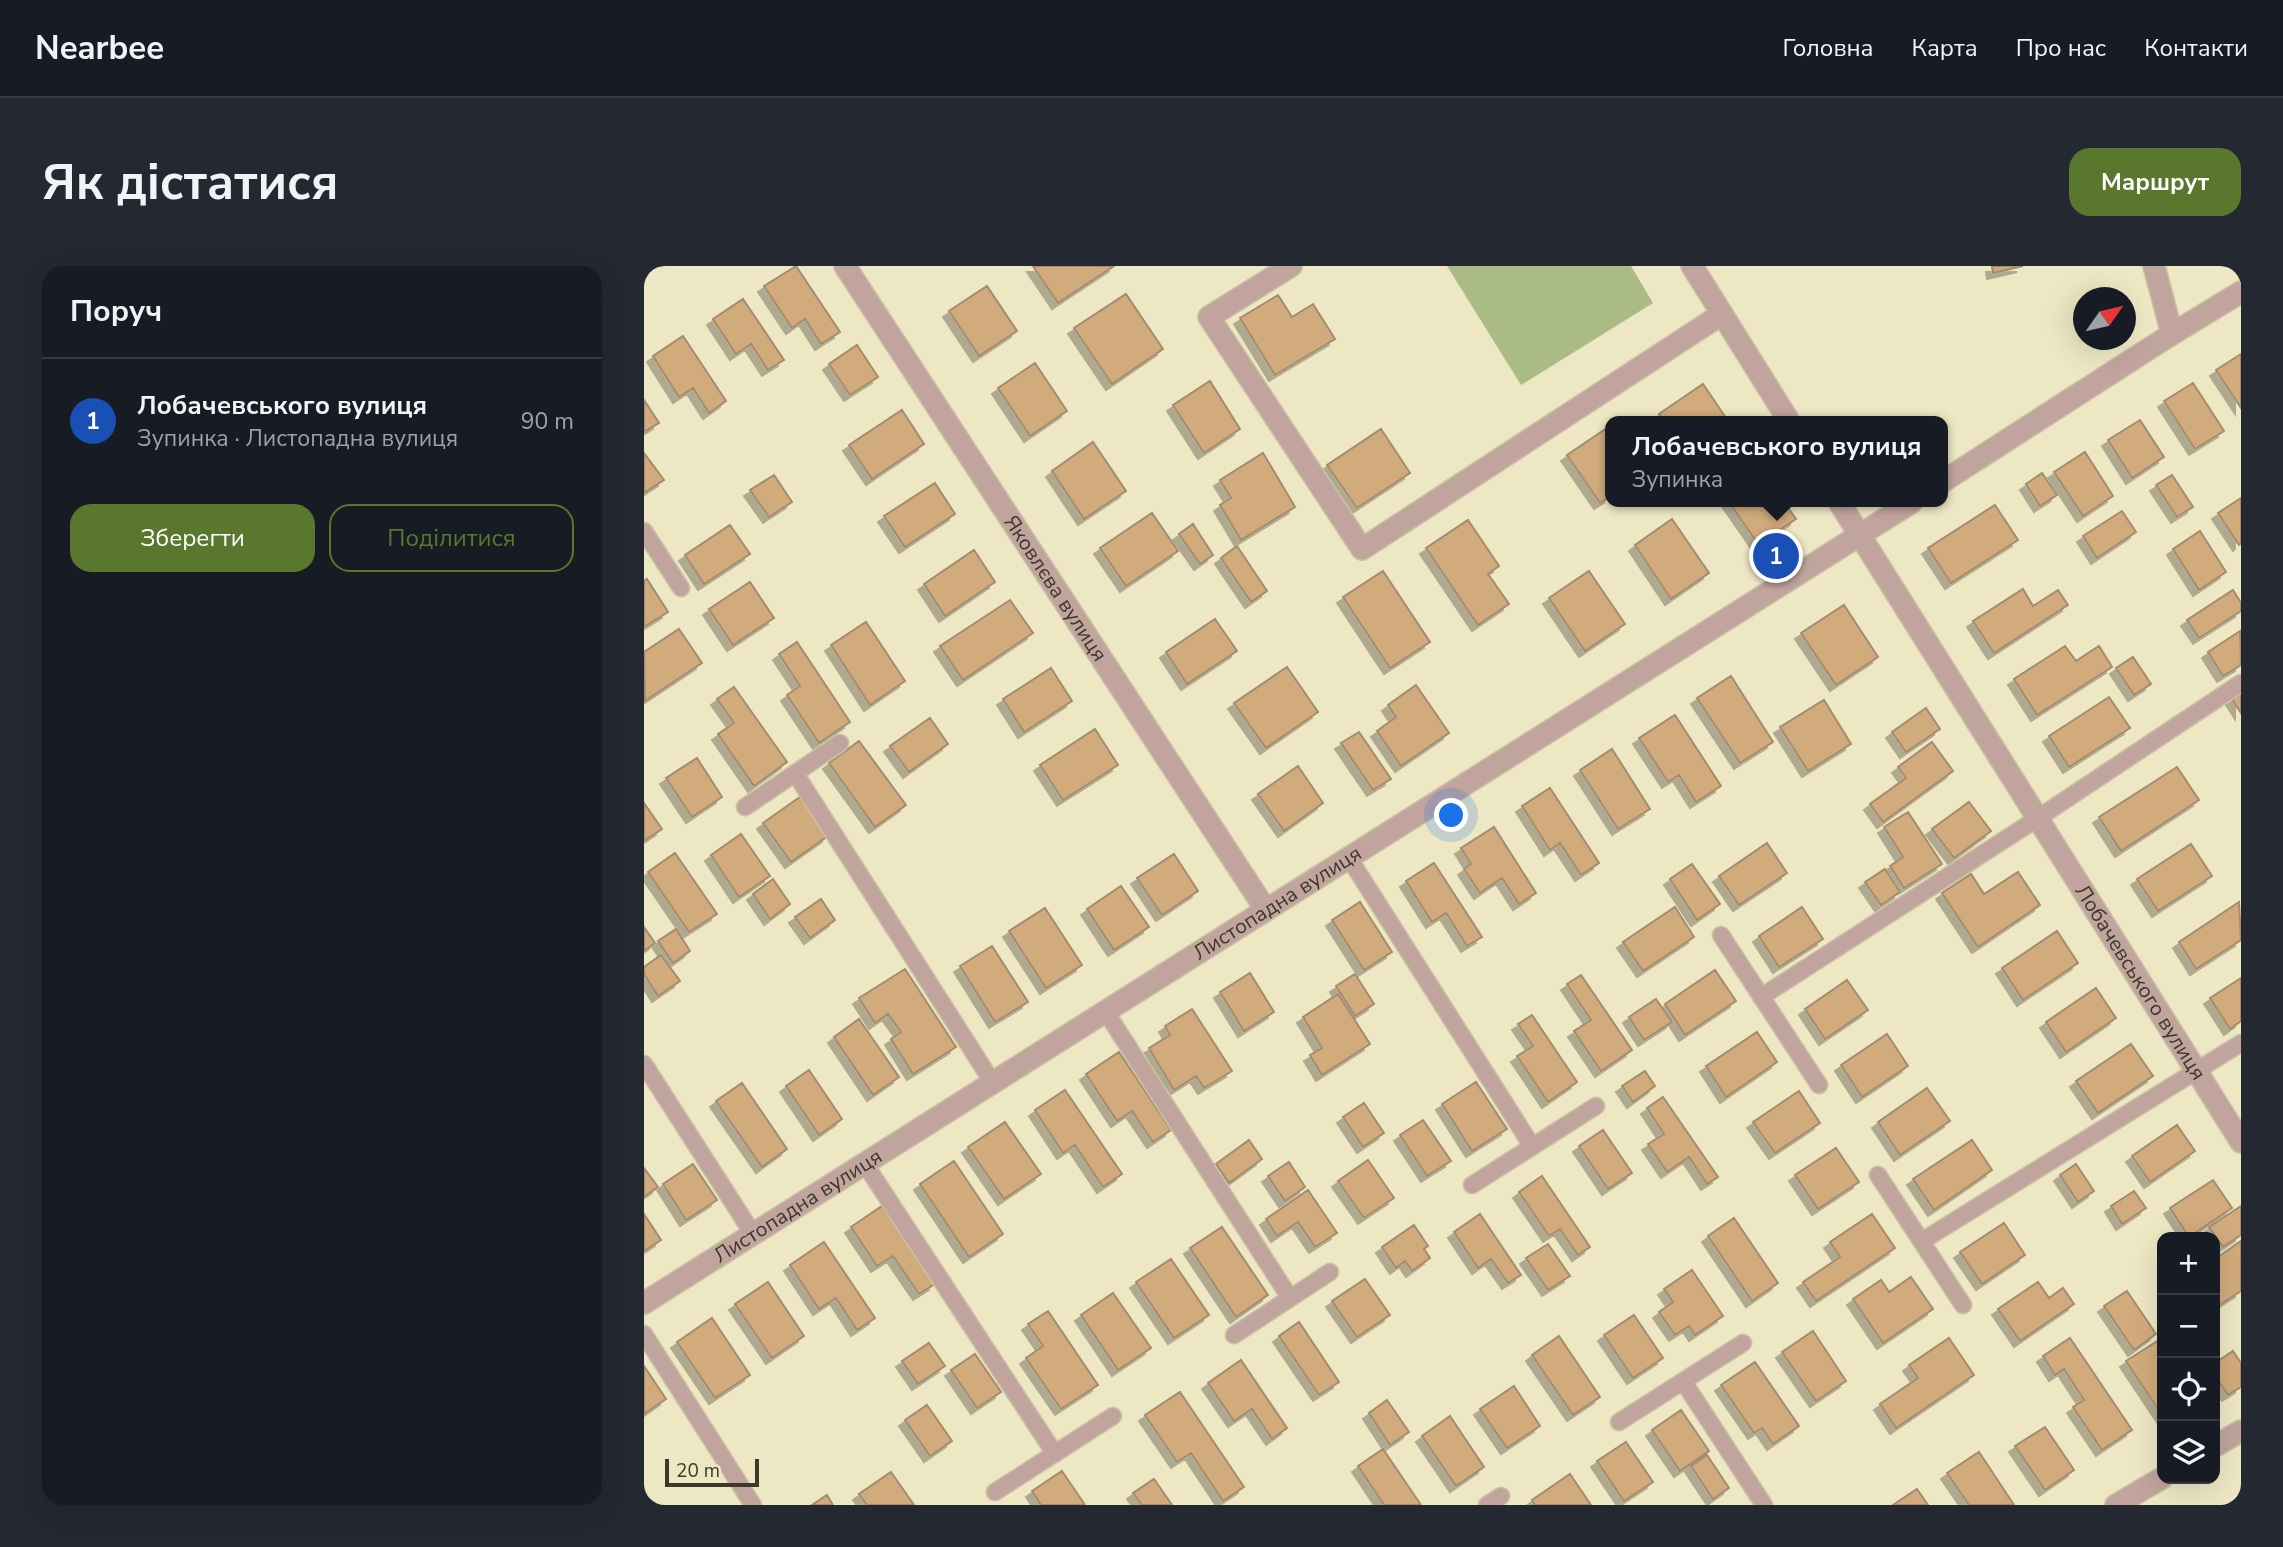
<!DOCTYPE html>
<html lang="uk">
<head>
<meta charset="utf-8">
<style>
  body { margin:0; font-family:"Nunito Sans",sans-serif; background:#242831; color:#f1f3f6 }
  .controls { position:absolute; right:21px; bottom:21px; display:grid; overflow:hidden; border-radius:14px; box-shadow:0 7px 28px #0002 }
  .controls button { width:63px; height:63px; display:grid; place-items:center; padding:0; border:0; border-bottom:2px solid #363941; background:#171b24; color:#f1f3f6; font:35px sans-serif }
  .compass { position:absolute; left:1429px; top:21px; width:63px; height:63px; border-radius:50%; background:#171b24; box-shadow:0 7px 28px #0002; rotate:56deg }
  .scale { position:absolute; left:21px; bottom:18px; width:94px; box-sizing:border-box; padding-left:7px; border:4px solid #3b392a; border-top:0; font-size:19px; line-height:24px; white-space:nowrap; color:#3b392a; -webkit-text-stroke:5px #ede7c3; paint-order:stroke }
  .you { position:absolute; left:808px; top:550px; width:24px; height:24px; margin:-18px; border:5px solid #fff; border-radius:50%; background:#1a73e8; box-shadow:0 0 0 10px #1a73e833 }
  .badge { display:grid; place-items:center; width:46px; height:46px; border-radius:50%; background:#59772d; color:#fff; font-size:23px; font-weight:700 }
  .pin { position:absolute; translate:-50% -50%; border:4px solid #fff; box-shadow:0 2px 7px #0006 }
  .popup { position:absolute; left:961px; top:150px; width:343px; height:91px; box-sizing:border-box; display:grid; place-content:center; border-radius:14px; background:#171b24; filter:drop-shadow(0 2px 5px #0005); font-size:23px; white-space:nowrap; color:#9ea1a6 }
  .popup b { font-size:26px; color:#f1f3f6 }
  .popup::after { content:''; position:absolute; left:50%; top:100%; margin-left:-14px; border:14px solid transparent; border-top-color:#171b24 }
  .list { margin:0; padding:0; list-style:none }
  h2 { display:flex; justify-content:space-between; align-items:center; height:91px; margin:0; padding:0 28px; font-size:30px }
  h2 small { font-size:23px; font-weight:400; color:#9ea1a6 }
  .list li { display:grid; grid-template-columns:46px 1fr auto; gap:21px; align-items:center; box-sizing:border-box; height:126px; padding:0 28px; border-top:2px solid #363941 }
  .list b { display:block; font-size:26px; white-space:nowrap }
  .list p { margin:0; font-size:23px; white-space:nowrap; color:#9ea1a6 }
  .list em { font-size:23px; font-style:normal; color:#9ea1a6 }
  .actions { display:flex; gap:14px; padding:21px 28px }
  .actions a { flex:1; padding:16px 0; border:2px solid #59772d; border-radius:21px; text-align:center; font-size:24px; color:#59772d }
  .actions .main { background:#59772d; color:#fff }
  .icon { flex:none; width:38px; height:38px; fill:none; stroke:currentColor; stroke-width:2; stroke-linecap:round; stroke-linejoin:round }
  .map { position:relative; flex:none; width:1597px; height:1239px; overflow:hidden; border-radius:21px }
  header { display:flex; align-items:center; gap:42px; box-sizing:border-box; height:98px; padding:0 35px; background:#171b24; border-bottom:2px solid #363941 }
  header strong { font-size:33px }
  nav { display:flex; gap:38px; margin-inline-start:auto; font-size:24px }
  .intro { display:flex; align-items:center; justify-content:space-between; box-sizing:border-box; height:168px; padding:0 42px }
  h1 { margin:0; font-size:49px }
  .button { padding:18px 32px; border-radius:21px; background:#59772d; color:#fff; font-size:24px; font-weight:700 }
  main { display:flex; gap:42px; padding:0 42px }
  aside { flex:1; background:#171b24; border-radius:21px; box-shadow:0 7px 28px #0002 }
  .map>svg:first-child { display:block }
  .green { fill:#abbb86 }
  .building { fill:#d2ab7b; stroke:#a38c70; stroke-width:2; filter:url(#shadow) }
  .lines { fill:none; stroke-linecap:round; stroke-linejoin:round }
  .lane-casing { stroke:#c9c4a4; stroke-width:19 }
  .street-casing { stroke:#c9c4a4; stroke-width:24 }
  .lane { stroke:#c1a49d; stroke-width:16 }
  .street { stroke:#c1a49d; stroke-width:21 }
  .labels { text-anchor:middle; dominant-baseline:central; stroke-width:5; stroke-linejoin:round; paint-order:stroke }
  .street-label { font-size:21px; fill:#3b392a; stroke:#ede7c3 }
</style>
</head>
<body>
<header>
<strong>Nearbee</strong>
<nav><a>Головна</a><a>Карта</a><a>Про нас</a><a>Контакти</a></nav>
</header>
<div class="intro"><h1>Як дістатися</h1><a class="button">Маршрут</a></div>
<main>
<aside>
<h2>Поруч<small></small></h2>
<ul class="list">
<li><span class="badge" style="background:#1a4fb4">1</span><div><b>Лобачевського вулиця</b><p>Зупинка · Листопадна вулиця</p></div><em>90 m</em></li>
</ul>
<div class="actions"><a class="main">Зберегти</a><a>Поділитися</a></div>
</aside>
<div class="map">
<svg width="1597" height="1239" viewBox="0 0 1597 1239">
  <defs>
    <filter id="shadow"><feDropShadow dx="-6" dy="6" stdDeviation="0" flood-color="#0004"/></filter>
  </defs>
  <rect width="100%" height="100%" fill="#ede7c3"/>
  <path class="green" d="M803,0H987L1009,37L877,119Z"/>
  <path class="building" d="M152,0L196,66L177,78L161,53L148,62L120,20Z
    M389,0H470L414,37Z
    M1348,0H1379L1349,7Z
    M343,20L373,65L335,90L305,45Z
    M482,28L519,83L468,118L430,62Z
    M634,29L648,51L669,38L691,73L631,109L596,52Z
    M99,33L140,94L124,104L107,78L92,88L69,53Z
    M39,70L82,135L65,147L49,122L35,131L9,90Z
    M213,79L234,111L206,129L185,98Z
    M1597,88V142L1572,104Z
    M391,97L423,145L386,170L354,122Z
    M566,115L596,163L560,187L529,139Z
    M1549,117L1580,165L1551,183L1520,135Z
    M1059,118L1084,155H1020L1015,148Z
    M0,134L15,157L0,166Z
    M258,144L280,178L228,213L205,179Z
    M1496,154L1520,191L1488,212L1464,174Z
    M966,160V231L956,237L923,189Z
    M737,163L766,207L713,242L683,199Z
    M449,176L482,225L440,253L408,205Z
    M1441,186L1469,230L1439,250L1410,206Z
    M0,187L20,214L0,227Z
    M619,187L651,241L597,274L576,239L587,232L576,214Z
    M1398,207L1413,229L1396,240L1382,218Z
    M130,209L148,236L125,251L106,224Z
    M1528,209L1549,241L1533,251L1512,219Z
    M291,217L311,248L261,281L240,250Z
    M1597,232V277L1595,279L1574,247Z
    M1085,236H1140L1152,253L1114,278Z
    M1351,239L1374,274L1307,317L1284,282Z
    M1478,245L1492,266L1453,292L1439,270Z
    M508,247L534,285L482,320L456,282Z
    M1028,253L1065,307L1027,333L991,279Z
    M824,254L855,300L844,308L865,338L834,359L782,282Z
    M549,258L569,289L556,298L535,268Z
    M86,259L106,288L60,318L41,289Z
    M1556,265L1582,306L1555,324L1529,283Z
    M593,280L623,325L607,336L577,292Z
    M330,284L351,316L301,350L280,318Z
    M739,305L786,376L746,402L699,331Z
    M945,305L981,358L941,385L905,332Z
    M3,313L24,346L0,361V315Z
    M106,316L130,352L89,379L65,343Z
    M1379,323L1389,340L1414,324L1424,339L1350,387L1329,355Z
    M1589,324L1597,337V345L1555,372L1543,354Z
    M366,334L389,367L319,414L296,380Z
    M1200,339L1234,391L1192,419L1157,367Z
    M571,353L593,385L543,418L522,386Z
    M222,356L261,415L226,439L187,379Z
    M35,363L58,397L1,435L0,386Z
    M1596,365L1597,399L1579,410L1564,386Z
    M153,376L206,456L175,477L143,429L156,420L135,388Z
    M1421,380L1432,395L1455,380L1468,401L1393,449L1370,413Z
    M1489,391L1507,418L1490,429L1472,402Z
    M643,401L674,446L622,482L590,437Z
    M407,402L428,435L380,466L359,433Z
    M1087,410L1129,476L1096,497L1053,432Z
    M772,419L805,467L757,500L733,465L752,451L744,439Z
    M90,421L143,496L110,520L74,468L90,457L73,433Z
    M1597,428V447L1588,433Z
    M1465,431L1486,462L1425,501L1405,470Z
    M1180,434L1207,478L1164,505L1136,461Z
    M1282,442L1296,463L1262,486L1248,466Z
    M1031,449L1077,520L1052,536L1035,509L1024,516L995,472Z
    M286,452L304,478L265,506L246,480Z
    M451,463L474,499L419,534L396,499Z
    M715,466L747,513L729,524L697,477Z
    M215,475L262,539L231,561L185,497Z
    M1288,476L1309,505L1239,556L1226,538L1262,512L1254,501Z
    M968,483L1006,543L974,563L936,504Z
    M53,492L78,531L48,551L22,512Z
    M654,500L679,537L640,565L614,528Z
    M1533,501L1555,534L1477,585L1455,551Z
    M906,522L955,597L937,609L916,577L906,584L878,540Z
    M156,531L184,570L147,596L119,557Z
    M1325,536L1347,565L1310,592L1288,563Z
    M0,537L18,563L0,575Z
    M1264,546L1298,598L1260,622L1246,600L1259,591L1240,561Z
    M850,561L892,627L875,638L858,612L836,627L820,603L827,598L817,582Z
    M97,568L126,610L95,631L67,589Z
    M1123,577L1143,607L1095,639L1075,610Z
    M1547,578L1568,610L1514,645L1493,613Z
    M31,587L73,648L45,666L4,606Z
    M530,588L554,625L518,649L493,612Z
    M790,597L838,671L823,680L802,647L788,656L762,615Z
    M1048,598L1076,638L1053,654L1026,613Z
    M1241,603L1256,626L1237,639L1221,616Z
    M1374,606L1396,639L1334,681L1298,627L1327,608L1340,628Z
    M129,613L146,638L126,653L109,628Z
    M477,620L505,661L470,684L443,643Z
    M177,633L191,654L166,672L151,651Z
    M716,636L748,686L720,704L688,654Z
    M1595,636L1597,674L1552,703L1535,676Z
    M1031,641L1050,671L999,705L979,676Z
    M1158,641L1179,673L1135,701L1115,670Z
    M401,642L438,699L402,722L365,665Z
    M0,661L11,677L0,685Z
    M32,663L46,685L29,697L14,675Z
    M1413,665L1434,697L1379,734L1358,702Z
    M348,680L384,736L351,756L316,700Z
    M17,689L36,715L14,730L0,708V701Z
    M261,703L312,781L269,808L247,773L257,766L244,748L231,757L215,732Z
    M1071,704L1092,735L1041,769L1021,738Z
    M606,707L630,746L600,765L576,726Z
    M711,708L730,738L711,750L692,720Z
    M937,709L988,784L957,805L930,765L947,754L923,718Z
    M1597,712V755L1586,763L1566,732Z
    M1203,714L1224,744L1181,773L1161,743Z
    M1452,722L1472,752L1422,786L1402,756Z
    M694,728L726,778L678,809L666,789L678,782L659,751Z
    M1012,733L1028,756L1000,774L985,751Z
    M548,743L588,805L560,822L552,810L530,824L505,782L526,769L521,760Z
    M888,749L933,816L904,836L873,790L889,780L874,758Z
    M215,753L255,811L229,829L190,771Z
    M1113,766L1133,796L1082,831L1062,800Z
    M1243,768L1264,800L1218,831L1197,799Z
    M1487,778L1509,810L1454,847L1432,815Z
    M475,786L527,864L509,876L488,845L473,855L442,808Z
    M165,804L198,853L175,869L142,820Z
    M1001,805L1011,820L989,836L978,820Z
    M832,816L863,863L828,885L798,838Z
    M98,817L143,883L118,901L72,835Z
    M1283,822L1306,855L1256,889L1234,856Z
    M421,824L478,908L459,921L431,879L419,887L391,844Z
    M1155,825L1176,857L1131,887L1109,856Z
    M1019,831L1074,911L1063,918L1045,891L1023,906L1004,878L1020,868L1003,842Z
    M720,837L740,867L719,881L699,851Z
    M779,854L807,895L783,910L756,869Z
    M361,856L397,908L360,933L324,881Z
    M1533,859L1551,885L1506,916L1488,890Z
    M959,864L988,907L964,923L935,880Z
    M605,874L618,893L585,917L572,898Z
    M1328,874L1348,904L1290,944L1269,913Z
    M1192,882L1215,916L1174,943L1151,909Z
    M724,894L750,932L720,952L694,915Z
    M310,895L359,968L325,991L276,918Z
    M645,896L661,921L641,935L624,910Z
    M49,898L73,934L42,954L19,918Z
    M1432,898L1450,925L1434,936L1416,909Z
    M0,902L14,921L0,931Z
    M898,910L946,981L934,989L916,963L905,970L875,926Z
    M1569,914L1588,942L1545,971L1526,942Z
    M664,924L693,967L671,981L654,956L633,970L622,953Z
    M1490,925L1502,942L1478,958L1467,940Z
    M238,940L291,1018L275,1028L249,990L233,1000L207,961Z
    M1597,940V969L1579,981L1565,961Z
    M0,948L17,974L0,985Z
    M836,948L877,1009L864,1017L847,993L834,1002L810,966Z
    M1228,948L1251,982L1172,1035L1159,1016L1196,991L1186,976Z
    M1090,952L1134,1017L1108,1035L1064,970Z
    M1360,957L1381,989L1338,1018L1316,986Z
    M770,959L784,980L780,983L786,992L768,1005L761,995L752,1002L738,981Z
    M578,961L624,1029L592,1051L546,982Z
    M1597,975V1025L1571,1042V993Z
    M180,976L231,1052L213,1064L192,1032L175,1043L146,999Z
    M904,978L926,1010L904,1024L882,992Z
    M527,993L565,1049L530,1072L492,1016Z
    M1048,1004L1079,1050L1051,1069L1045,1060L1031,1069L1015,1046L1029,1036L1020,1023Z
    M1267,1011L1289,1043L1239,1077L1209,1033L1237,1014L1245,1026Z
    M721,1013L746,1049L713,1071L688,1035Z
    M124,1016L160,1070L128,1092L91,1038Z
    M1394,1016L1405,1032L1419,1022L1430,1038L1376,1075L1354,1043Z
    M1483,1025L1512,1068L1490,1084L1460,1040Z
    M469,1027L507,1082L474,1104L437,1049Z
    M404,1045L454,1119L417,1143L382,1092L399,1080L384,1058Z
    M990,1049L1019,1092L989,1112L960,1069Z
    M68,1052L106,1109L71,1132L33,1076Z
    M655,1056L695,1116L675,1129L635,1070Z
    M1169,1065L1202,1115L1172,1135L1138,1086Z
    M915,1070L956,1131L929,1149L888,1089Z
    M1305,1072L1330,1109L1252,1162L1236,1138L1274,1112L1265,1099Z
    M1426,1072L1488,1164L1458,1184L1429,1141L1440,1134L1420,1103L1411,1109L1399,1090Z
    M1515,1074L1518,1079V1149L1482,1095Z
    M285,1077L301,1100L274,1118L258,1095Z
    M1589,1085L1597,1097V1121L1584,1129L1571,1110V1097Z
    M331,1088L357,1126L333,1142L307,1104Z
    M597,1094L643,1162L628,1173L608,1143L590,1155L564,1117Z
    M1111,1096L1155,1160L1129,1178L1118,1162L1110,1167L1077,1119Z
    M0,1100L22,1133L0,1148Z
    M870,1120L896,1160L863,1182L836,1143Z
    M536,1126L600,1221L579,1235L547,1187L533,1196L501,1149Z
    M743,1134L765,1166L746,1179L725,1147Z
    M283,1139L308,1175L286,1190L261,1154Z
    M1037,1144L1065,1185L1036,1205L1008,1164Z
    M806,1150L840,1201L812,1220L778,1170Z
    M1401,1161L1430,1204L1401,1224L1371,1180Z
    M982,1176L1009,1216L980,1235L953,1195Z
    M739,1183L777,1239H740L714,1200Z
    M1335,1186L1370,1239H1325L1303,1207Z
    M1063,1189L1085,1222L1069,1233L1047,1200Z
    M418,1205L441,1239H397L388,1225Z
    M247,1206L270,1239H223L215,1228Z
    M926,1208L947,1239H891L888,1234Z
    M510,1213L528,1239H498L489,1227Z
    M1273,1223L1284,1239H1249Z
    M183,1229L189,1239H168Z"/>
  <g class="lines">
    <defs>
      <path id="lane" d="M0,265L37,322
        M151,507L349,817
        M101,541L196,477
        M705,592L888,880
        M1077,669L1175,819
        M1117,731L1394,552L1597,417
        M462,746L646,1032
        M0,798L109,968
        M221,898L411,1188
        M1234,909L1319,1039
        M828,919L952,840
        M1278,975L1597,777
        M0,1068L109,1239
        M590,1069L686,1006
        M1039,1115L1120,1239
        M975,1156L1099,1077
        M351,1226L469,1150
        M843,1239L857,1230"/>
      <g id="street">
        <path id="s1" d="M201,0L622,644"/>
        <path d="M647,0L565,51L718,283L1078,48"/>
        <path d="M1048,0L1145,155"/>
        <path d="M1510,0L1528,68"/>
        <path d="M1298,216L1528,68L1597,26"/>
        <path id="s2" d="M1195,236L1597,876"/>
        <path id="s3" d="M0,1037L1268,236"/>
        <path d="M1571,1180L1597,1165"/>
        <path d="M1472,1239L1518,1212"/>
      </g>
    </defs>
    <use href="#lane" class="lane-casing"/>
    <use href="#street" class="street-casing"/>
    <use href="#lane" class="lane"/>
    <use href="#street" class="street"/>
  </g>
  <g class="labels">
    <g class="street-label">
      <text stroke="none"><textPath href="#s1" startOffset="385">Яковлєва вулиця</textPath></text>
      <text stroke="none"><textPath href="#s3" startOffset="749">Листопадна вулиця</textPath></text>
      <text stroke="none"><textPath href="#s2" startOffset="567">Лобачевського вулиця</textPath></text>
      <text stroke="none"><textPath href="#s3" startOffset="182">Листопадна вулиця</textPath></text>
    </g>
  </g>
</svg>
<div class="controls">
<button>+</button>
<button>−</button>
<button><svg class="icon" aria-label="locate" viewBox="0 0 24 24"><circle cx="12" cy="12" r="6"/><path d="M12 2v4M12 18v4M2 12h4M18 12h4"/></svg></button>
<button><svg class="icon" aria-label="layers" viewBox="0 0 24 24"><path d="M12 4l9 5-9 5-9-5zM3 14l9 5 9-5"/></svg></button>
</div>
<svg class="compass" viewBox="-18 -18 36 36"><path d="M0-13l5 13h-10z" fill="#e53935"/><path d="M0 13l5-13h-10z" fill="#9ea1a6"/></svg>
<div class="scale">20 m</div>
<div class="you"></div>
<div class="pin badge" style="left:1132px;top:290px;background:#1a4fb4">1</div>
<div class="popup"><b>Лобачевського вулиця</b>Зупинка</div>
</div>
</main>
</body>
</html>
